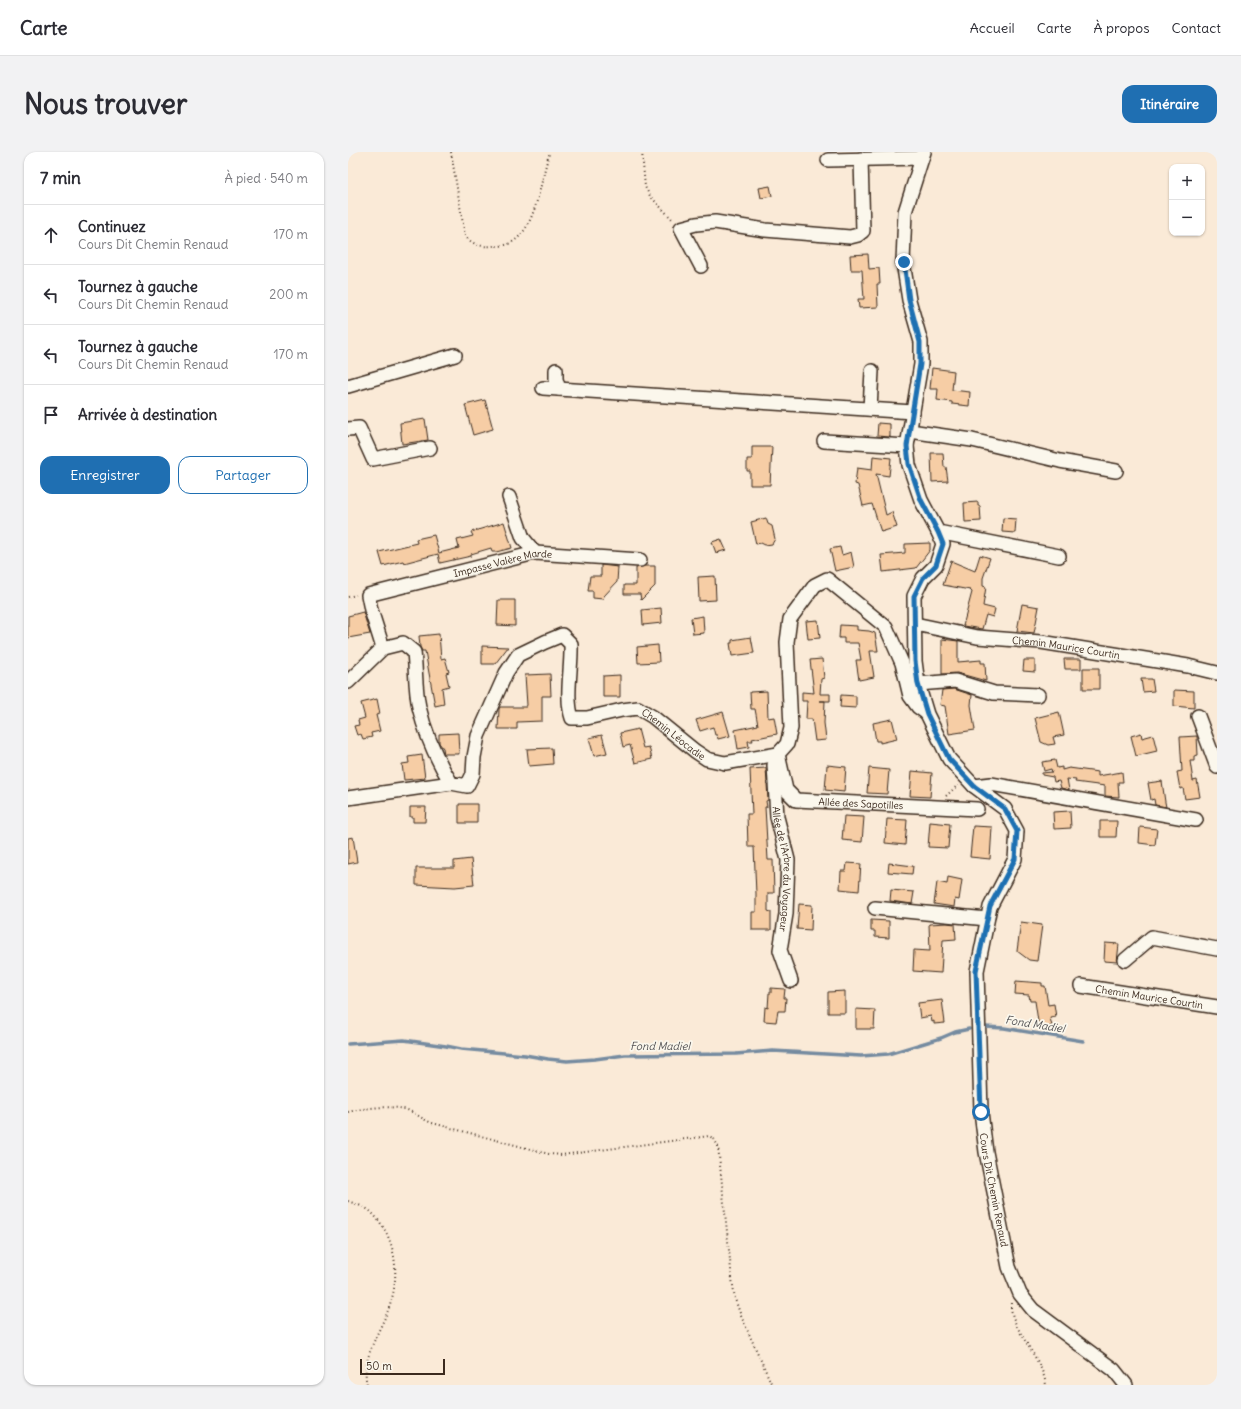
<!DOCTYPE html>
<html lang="fr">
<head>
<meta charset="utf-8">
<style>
  body { margin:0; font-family:Delius,sans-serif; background:#f2f2f3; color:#2b2b33 }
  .controls { position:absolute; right:12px; top:12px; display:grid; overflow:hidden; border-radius:8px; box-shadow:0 1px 3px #0004 }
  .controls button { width:36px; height:36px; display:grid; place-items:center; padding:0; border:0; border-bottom:1px solid #e1e1e2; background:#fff; color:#2b2b33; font:20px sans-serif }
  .scale { position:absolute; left:12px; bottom:10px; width:85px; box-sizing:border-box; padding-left:4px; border:2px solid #3b2a1e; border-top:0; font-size:11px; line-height:14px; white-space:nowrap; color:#3b2a1e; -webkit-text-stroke:3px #fbf7ec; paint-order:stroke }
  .stop { position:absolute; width:12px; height:12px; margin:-9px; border:3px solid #1f6fb2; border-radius:50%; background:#fff }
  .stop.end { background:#1f6fb2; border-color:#fff; box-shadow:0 1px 4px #0008 }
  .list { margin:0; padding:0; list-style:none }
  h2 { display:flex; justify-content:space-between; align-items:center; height:52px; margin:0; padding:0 16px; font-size:17px }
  h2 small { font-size:13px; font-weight:400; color:#7c7c81 }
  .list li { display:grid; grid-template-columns:26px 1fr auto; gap:12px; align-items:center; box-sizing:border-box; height:60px; padding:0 16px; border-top:1px solid #e1e1e2 }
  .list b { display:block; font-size:15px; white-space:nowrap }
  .list p { margin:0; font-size:13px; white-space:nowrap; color:#7c7c81 }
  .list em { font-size:13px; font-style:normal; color:#7c7c81 }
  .actions { display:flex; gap:8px; padding:12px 16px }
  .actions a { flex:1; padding:9px 0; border:1px solid #1f6fb2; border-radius:12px; text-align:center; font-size:14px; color:#1f6fb2 }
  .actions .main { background:#1f6fb2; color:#fff }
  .icon { flex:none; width:22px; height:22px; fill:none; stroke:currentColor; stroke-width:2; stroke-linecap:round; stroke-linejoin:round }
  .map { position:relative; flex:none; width:869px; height:1233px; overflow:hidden; border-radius:12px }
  header { display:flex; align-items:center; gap:24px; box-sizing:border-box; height:56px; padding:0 20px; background:#fff; border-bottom:1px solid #e1e1e2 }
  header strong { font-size:19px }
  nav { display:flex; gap:22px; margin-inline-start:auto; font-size:14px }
  .intro { display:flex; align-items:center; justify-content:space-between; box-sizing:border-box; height:96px; padding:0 24px }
  h1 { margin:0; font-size:28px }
  .button { padding:10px 18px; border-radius:12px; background:#1f6fb2; color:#fff; font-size:14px; font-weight:700 }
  main { display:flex; gap:24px; padding:0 24px }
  aside { flex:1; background:#fff; border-radius:12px; box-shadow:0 1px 3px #0004 }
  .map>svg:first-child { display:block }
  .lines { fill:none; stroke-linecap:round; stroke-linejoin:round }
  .stream { stroke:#758ba0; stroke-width:3.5 }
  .building { fill:#f6cda5; stroke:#3b2a1e }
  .minor-casing { stroke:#3b2a1e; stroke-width:16 }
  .path { stroke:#3b2a1e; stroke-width:2; stroke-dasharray:1 3; stroke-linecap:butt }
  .minor { stroke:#fbf7ec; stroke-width:13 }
  .route { stroke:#1f6fb2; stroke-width:5 }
  .labels { text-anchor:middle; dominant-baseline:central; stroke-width:3.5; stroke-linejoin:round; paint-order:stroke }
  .street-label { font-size:10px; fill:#3b2a1e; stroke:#fbf7ec }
  .water-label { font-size:11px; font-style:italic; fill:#535254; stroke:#fbf7ec }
</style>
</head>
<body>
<header>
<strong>Carte</strong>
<nav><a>Accueil</a><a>Carte</a><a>À propos</a><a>Contact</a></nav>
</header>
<div class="intro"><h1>Nous trouver</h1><a class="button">Itinéraire</a></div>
<main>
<aside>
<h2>7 min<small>À pied · 540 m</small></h2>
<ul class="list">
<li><svg class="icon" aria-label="ahead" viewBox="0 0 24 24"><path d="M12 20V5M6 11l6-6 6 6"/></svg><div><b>Continuez</b><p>Cours Dit Chemin Renaud</p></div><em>170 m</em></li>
<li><svg class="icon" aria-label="left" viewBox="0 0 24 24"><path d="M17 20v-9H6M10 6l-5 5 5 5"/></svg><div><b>Tournez à gauche</b><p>Cours Dit Chemin Renaud</p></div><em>200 m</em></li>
<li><svg class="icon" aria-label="left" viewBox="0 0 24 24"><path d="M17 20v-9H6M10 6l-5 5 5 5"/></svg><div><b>Tournez à gauche</b><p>Cours Dit Chemin Renaud</p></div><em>170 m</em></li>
<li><svg class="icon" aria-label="arrive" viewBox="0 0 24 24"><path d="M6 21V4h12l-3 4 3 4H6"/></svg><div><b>Arrivée à destination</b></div></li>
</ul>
<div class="actions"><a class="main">Enregistrer</a><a>Partager</a></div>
</aside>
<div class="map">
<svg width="869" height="1233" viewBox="0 0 869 1233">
  <rect width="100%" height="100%" fill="#faead7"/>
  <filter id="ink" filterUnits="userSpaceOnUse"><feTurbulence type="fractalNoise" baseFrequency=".025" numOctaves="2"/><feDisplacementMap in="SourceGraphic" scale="8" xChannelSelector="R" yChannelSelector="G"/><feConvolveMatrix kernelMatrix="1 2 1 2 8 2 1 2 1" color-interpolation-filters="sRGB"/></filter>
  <g filter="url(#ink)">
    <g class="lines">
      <path class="stream" d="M637,875L656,876L735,889
        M0,892L56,888L98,894L113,897L177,903L200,907L219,909L247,907L277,903L388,902L425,899L513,904L540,902L593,886L607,880L621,877"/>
    </g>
    <path class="building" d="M422,34L424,44L413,46L411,36Z
      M520,102L521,117L531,116L532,132H529L530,155L511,156L510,147H516L514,118H503L502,103Z
      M584,216L606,219L604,238L622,240L621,254L604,252V250L589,248L590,237H582Z
      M137,248L145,277L125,283L117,253Z
      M77,267L80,288L54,292L52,271Z
      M530,271L542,272V285L529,284Z
      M404,295H424L422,333H402V319H399V307H404Z
      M583,301H595L596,315H598L600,329L584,330Z
      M525,304L543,306L541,324L528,322L538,363L544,360L549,375L533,380L524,352L515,354L510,333L507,332L509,316L524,318Z
      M630,350V354H632L633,369L617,370L616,351Z
      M418,366L420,372L424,374L427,387L424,392L417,393L413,391L408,392L403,370Z
      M655,366L668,367L667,381L654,380Z
      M156,370L164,396L148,400H144L143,396L123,402V404L92,411L90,402L56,411L55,409L35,414L31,400L69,391L68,387L86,383L91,401L111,396L109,388L125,384L123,380Z
      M373,387L378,398L368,401L364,390Z
      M582,391V398L568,416L535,420L533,403L557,401V392Z
      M492,395L494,403L503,400L506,415L487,419L482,397Z
      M632,403L642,406L635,426V434L638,435L635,454L647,457L645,465L638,463L634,477L615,474L624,440L622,438L595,433L603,409L627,419Z
      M253,413L270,415L269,430L256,444L255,447L245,446V439H240L242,424H253Z
      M296,414H307V434L293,448L292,442H276V433H288V416Z
      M367,424L368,448L351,449L350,425Z
      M150,448H167V474L149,473Z
      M674,452L691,455L686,481L669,479Z
      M313,456L314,471L295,473L294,458Z
      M15,460L22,482L0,486V464Z
      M355,464L356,481L345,482L343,466Z
      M470,468L472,486L460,487L458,469Z
      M492,473L509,474V478L521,479L527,481L530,499H522L526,525L511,528L508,508H513L510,491H496V486H491Z
      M91,482L93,507L97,506L101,520L98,521L101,534L94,536L96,552L87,554L77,499H74L72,495L71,484Z
      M403,485L406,501L384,504L382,491H384V488Z
      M594,487L610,489V510L633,508V511H637L638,529L609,521L594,522Z
      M310,493L311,510L290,511L289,495Z
      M134,494L160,495L147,512H134Z
      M474,507L476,526L473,527L472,542H482V549H472H477L476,571L478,588L467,589L464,567H458L459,549H454V540L466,541L462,508Z
      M716,507H733V517H717Z
      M676,508H687V520L675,519Z
      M735,516H751V537H735Z
      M202,522L203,544H194V569L169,570V577H150L151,557L152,555H178L179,553L177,523Z
      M272,523V545H255V524Z
      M793,527H804L806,539L795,540Z
      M606,537L624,543L623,553L627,578L601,582L597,554L592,553L594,538Z
      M826,538L846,539V556L826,554Z
      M419,539L420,566L426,565L429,582L404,587L405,589H400L401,595L390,597L387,578L410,573L407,557H403L402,540Z
      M493,543L508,544V556L492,555Z
      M29,547L32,562L28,563L32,579L23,581L24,585L15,587L13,582L9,583L6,574L11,573L10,568L17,566L13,551Z
      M375,560L382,584L370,587L369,583H367L365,575L352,579L348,568Z
      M711,560L716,583L705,585L707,592L700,593L693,590L687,566Z
      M544,567L549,587L532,591V589H528L525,571Z
      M290,577L295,596L301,595L304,607L287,611L282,593L275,595L272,581Z
      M110,581L111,602H96L95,596L91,591V582Z
      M793,581L794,586L805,583L809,599L788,604L783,584Z
      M254,583L259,601L246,604L241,586Z
      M849,584L850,603L846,604V609H842L845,629L849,628L852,645L837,647L835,636L832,637L829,620L834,619L832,585Z
      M204,596L205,612L181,614L179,597Z
      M74,603L77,626L56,628L54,612L61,611L60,605Z
      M707,608L709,616L714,615V618L721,616L750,620V624L774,620L775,630H770L771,645L757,644V634L727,630L728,628L719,627L721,638L713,636L711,629L706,630L705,625L694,623V621L704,620L703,617L696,619L694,610Z
      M479,613L498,615L496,640L477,638Z
      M418,616L420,648L418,649L419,655H417L420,708H425L426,741H420V759L423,760V778H404V760H408V742L406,695H400L399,662H404L402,617Z
      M521,616L541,618L539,642L519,641Z
      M564,619L584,621L582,645L562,644Z
      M814,629L817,650L818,655L807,653L806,647L803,648L800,631Z
      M111,652H129V671H111Z
      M62,655H78L77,670H65V665H62Z
      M722,659L723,676L706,677L705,660Z
      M496,664L516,665L514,690L494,688Z
      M539,667L559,668L557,693L537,691Z
      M752,669H769L768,685H752Z
      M582,670L602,672L600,696L580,695Z
      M625,674L644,675L642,707L622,705Z
      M792,675L809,677L807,693L791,691Z
      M5,685L9,710L0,712V686Z
      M123,707L126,733L107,735L68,733V716H106V709Z
      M499,711L513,712L511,739L492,737L493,719H498Z
      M541,711L565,714L564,722L540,720Z
      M600,725L614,728L611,748L607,747L606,755L586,752L589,730L599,732Z
      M543,738L566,740L564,752L542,749Z
      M451,752L464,753L463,778L449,777Z
      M523,768L541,769V786L527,785V779H523Z
      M673,770L694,773L689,809L681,808L669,799Z
      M599,771L607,772L608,787L595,788L593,821L565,819L566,798L582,799L581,772Z
      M757,791L771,792L769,810L756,809Z
      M668,829L694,831V834H697L700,853L706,852L708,865L702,866L704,874L691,876L687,849H682L681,843L667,842Z
      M423,836L437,837L436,846H438L437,859H430L428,870L416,869L417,855L420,856L421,841H423Z
      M497,839V861H480V840Z
      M594,848L597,871L586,872V869L584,870L583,864L572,866L570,851Z
      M508,857L527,858L526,877H508Z"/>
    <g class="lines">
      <defs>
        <g id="minor">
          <path id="s1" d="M576,0L557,60L555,110L561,148L573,190V212L559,294L561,313L573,348L590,380L595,392L588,413L575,426L566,444L567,509L570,532L579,562L601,607L626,634L657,657L669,679L667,707L642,755L629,819L633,960L638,1000L661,1115L672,1142L685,1158L766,1218L778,1233"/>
          <path d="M480,8L574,6"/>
          <path d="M353,114L333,76L348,72L367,70L417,78L502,85L510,83L515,79L513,7"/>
          <path d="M208,218V227L211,237"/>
          <path d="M0,234L107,203"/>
          <path d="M195,236L565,260"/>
          <path d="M522,257L524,219"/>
          <path d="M0,277L11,276L25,307L82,296"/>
          <path d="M562,279L624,288L712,309L768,319"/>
          <path d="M476,289L559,294"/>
          <path d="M161,345L175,386L187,401"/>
          <path d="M590,380L711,404"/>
          <path id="s2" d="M567,472L629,485L693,490L840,514L869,521"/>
          <path id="s3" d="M35,496L23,458L20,443L187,401L292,408"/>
          <path id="s4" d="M0,530L35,496L55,491L66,500C68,518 67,537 71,555C77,581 89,608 103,631L119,634L125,622L126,605L130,584L158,521L170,503L197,490L214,483L223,492C224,515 217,545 224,566H239L274,558L290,556L305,565L347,599L359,607L377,611L430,602L439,592L443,576L439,490L442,467L467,433L479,427L538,475L554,511L562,544L570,555L577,560"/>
          <path d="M570,532L607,529L646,541L690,543"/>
          <path d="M850,564L869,615"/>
          <path id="s5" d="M430,602L438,638L448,648L629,657"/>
          <path id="s6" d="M426,613L429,665L440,708L438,762L432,798L443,829"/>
          <path d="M626,634L643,632L848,668"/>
          <path d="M0,646L103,631"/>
          <path d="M527,756L639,767"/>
          <path d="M777,808L804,785L869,797"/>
          <path id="s7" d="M733,834L869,855"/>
        </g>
      </defs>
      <use href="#minor" class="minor-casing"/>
      <path class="path" d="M103,0L117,84C125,93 133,95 145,94C149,94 156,94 160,92C189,81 192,26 202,0
        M294,0L297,35L302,44L325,68
        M0,445L8,443
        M598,644L610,633
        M0,960C16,956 46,952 62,959C70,963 76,968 84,971L201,1002L214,1003L361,984L366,987L370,994L384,1127L387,1147L393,1164L424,1233
        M0,1049C7,1052 19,1055 24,1061C50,1087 53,1128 39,1161C30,1182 13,1209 19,1233
        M663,1151C661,1176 694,1204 698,1233"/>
      <use href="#minor" class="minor"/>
    </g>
  </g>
  <g class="lines" filter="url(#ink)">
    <path class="route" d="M556,110L561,148L572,190V212L559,294L561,312L573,348L590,380L595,392L588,413L575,426L566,444L567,509L570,532L579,562L601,607L626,634L657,657L669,679L667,707L642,754L628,819L633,960"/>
  </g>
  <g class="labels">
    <g class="street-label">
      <text stroke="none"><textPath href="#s3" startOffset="194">Impasse Valère Marde</textPath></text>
      <text stroke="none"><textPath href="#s2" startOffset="153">Chemin Maurice Courtin</textPath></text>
      <text stroke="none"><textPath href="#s4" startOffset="627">Chemin Léocadie</textPath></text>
      <text stroke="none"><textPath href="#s5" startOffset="116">Allée des Sapotilles</textPath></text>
      <text stroke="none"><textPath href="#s6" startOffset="105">Allée de l'Arbre du Voyageur</textPath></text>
      <text stroke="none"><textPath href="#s7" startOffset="69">Chemin Maurice Courtin</textPath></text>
      <text stroke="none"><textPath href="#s1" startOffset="1104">Cours Dit Chemin Renaud</textPath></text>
    </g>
    <g class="water-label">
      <text transform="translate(687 872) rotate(9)">Fond Madiel</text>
      <text x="312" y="894">Fond Madiel</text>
    </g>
  </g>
</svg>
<div class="controls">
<button>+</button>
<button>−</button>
</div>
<div class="scale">50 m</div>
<div class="stop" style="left:633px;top:960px"></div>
<div class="stop end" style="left:556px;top:110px"></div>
</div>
</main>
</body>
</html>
